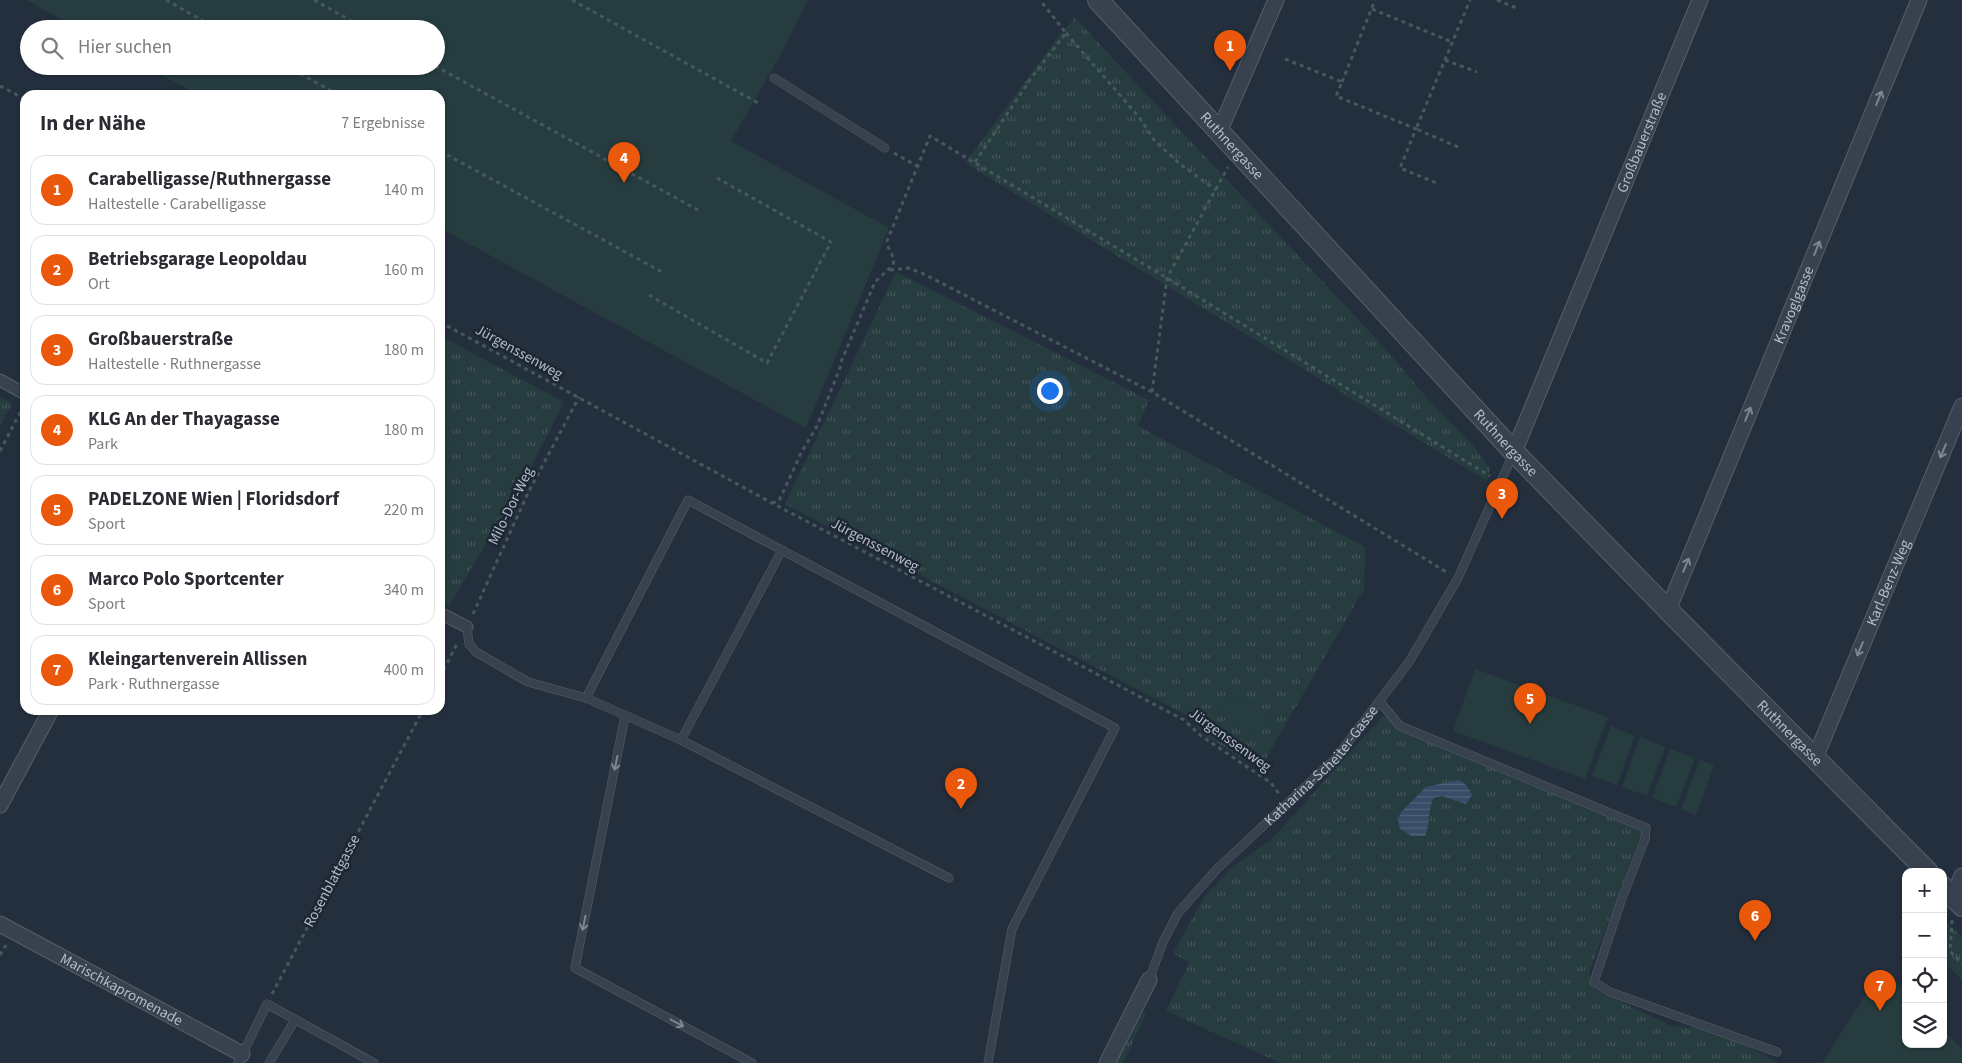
<!DOCTYPE html>
<html lang="de">
<head>
<meta charset="utf-8">
<style>
  body { margin:0; font-family:"Source Sans 3",sans-serif; background:#f2f2f3; color:#2b2b33 }
  .controls { position:absolute; right:15px; bottom:15px; display:grid; overflow:hidden; border-radius:10px; box-shadow:0 1px 4px #0004 }
  .controls button { width:45px; height:45px; display:grid; place-items:center; padding:0; border:0; border-bottom:1px solid #e1e1e2; background:#fff; color:#2b2b33; font:25px sans-serif }
  .you { position:absolute; left:1049px; top:390px; width:18px; height:18px; margin:-12px; border:4px solid #fff; border-radius:50%; background:#1a73e8; box-shadow:0 0 0 8px #1a73e833 }
  .badge { display:grid; place-items:center; width:32px; height:32px; border-radius:50%; background:#ea580c; color:#fff; font-size:16px; font-weight:700 }
  .pin { position:absolute; translate:-50% -41px; filter:drop-shadow(0 1px 2px #0008) }
  .pin::after { content:''; position:absolute; top:26px; width:18px; height:15px; background:inherit; clip-path:polygon(0 0,100% 0,50% 100%) }
  .list { margin:0; padding:0; list-style:none }
  h2 { display:flex; justify-content:space-between; align-items:center; height:65px; margin:0; padding:0 20px; font-size:21px }
  h2 small { font-size:16px; font-weight:400; color:#7c7c81 }
  .list li { display:grid; grid-template-columns:32px 1fr auto; gap:15px; align-items:center; box-sizing:border-box; height:70px; margin:0 10px 10px; padding:0 10px; border:1px solid #e1e1e2; border-radius:15px }
  .list b { display:block; font-size:19px; white-space:nowrap }
  .list p { margin:0; font-size:16px; white-space:nowrap; color:#7c7c81 }
  .list em { font-size:16px; font-style:normal; color:#7c7c81 }
  .icon { flex:none; width:28px; height:28px; fill:none; stroke:currentColor; stroke-width:2; stroke-linecap:round; stroke-linejoin:round }
  .map { position:relative; flex:none; width:1962px; height:1063px; overflow:hidden }
  .search { position:absolute; background:#fff; box-shadow:0 1px 4px #0004; left:20px; top:20px; width:425px; height:55px; display:flex; align-items:center; gap:12px; box-sizing:border-box; padding:0 18px; border-radius:28px; color:#7c7c81; font-size:19px }
  .panel { position:absolute; background:#fff; box-shadow:0 1px 4px #0004; left:20px; top:90px; width:425px; height:625px; border-radius:15px }
  .map>svg:first-child { display:block }
  .grass { fill:url(#grass-tufts) }
  .garden { fill:#263c3f }
  .water { fill:url(#water-rules) }
  .lines { fill:none; stroke-linecap:round; stroke-linejoin:round }
  .service-casing { stroke:#565f6c; stroke-width:9 }
  .pedestrian-casing { stroke:#565f6c; stroke-width:13 }
  .minor-casing { stroke:#565f6c; stroke-width:17 }
  .tertiary-casing { stroke:#565f6c; stroke-width:22 }
  .path { stroke:#44595c; stroke-width:3; stroke-dasharray:4 4; stroke-linecap:butt }
  .service { stroke:#38414e; stroke-width:8 }
  .pedestrian { stroke:#38414e; stroke-width:11 }
  .minor { stroke:#38414e; stroke-width:15 }
  .tertiary { stroke:#38414e; stroke-width:20 }
  .oneway { stroke:#7c8592 }
  .labels { text-anchor:middle; dominant-baseline:central; stroke-width:5; stroke-linejoin:round; paint-order:stroke }
  .street-label { font-size:15px; fill:#b4bcc9; stroke:#1d2633 }
</style>
</head>
<body>
<div class="map">
<svg width="1962" height="1063" viewBox="0 0 1962 1063">
  <defs>
    <pattern id="grass-tufts" width="24" height="20" patternUnits="userSpaceOnUse" patternTransform="scale(1.25)"><rect width="24" height="20" fill="#263c3f"/><path d="M3 7l-1-3M5 7V3M7 7l1-3M15 17l-1-3M17 17v-4M19 17l1-3" fill="none" stroke="#435659"/></pattern>
    <pattern id="water-rules" width="6" height="5" patternUnits="userSpaceOnUse" patternTransform="scale(1.25)"><rect width="6" height="5" fill="#394c67"/><path d="M0 2.5h6" fill="none" stroke="#53647b"/></pattern>
  </defs>
  <rect width="100%" height="100%" fill="#242f3e"/>
  <path class="grass" d="M1075,18L1383,346L1426,397L1470,442L1490,468L1487,481L965,163L1061,33Z
    M896,272L1149,400L1138,426L1365,547L1364,589L1262,765L1251,764L1203,734L1190,717L785,504Z
    M440,336L564,402L531,467L449,606L440,601Z
    M0,397L12,403L0,426Z
    M1383,716L1644,827L1590,970V981L1594,989L1669,1025L1689,1028L1704,1022L1778,1063H1280L1166,1011L1189,963L1173,953L1205,896L1234,866L1272,839Z
    M1943,918L1962,937V980L1943,961Z
    M1144,1012L1146,1014L1123,1063H1116L1139,1015Z"/>
  <path class="garden" d="M27,0H808L782,52L731,141L889,228L806,428L440,228V95H198L146,66H436V29H78Z
    M1475,669L1608,717L1585,779L1453,731Z
    M1229,698C1246,699 1263,704 1269,721L1265,729C1249,729 1233,734 1225,717C1221,710 1224,704 1229,698Z
    M1611,726L1635,736L1617,785L1592,776Z
    M1640,737L1665,747L1647,796L1622,787Z
    M1670,749L1695,758L1676,807L1652,798Z
    M1700,760L1714,765L1696,815L1681,809Z
    M1882,969L1906,993V1044H1943V1030L1962,1049V1063H1822Z"/>
  <path class="water" d="M1458,780C1465,782 1469,788 1472,795L1466,804L1442,796L1434,798C1427,808 1431,824 1425,836H1412L1400,829L1398,819L1401,812L1426,787Z"/>
  <g class="lines">
    <defs>
      <g id="service">
        <path d="M774,78L885,148"/>
        <path d="M467,627L469,644L476,652L528,682L586,698L681,740L949,878"/>
        <path d="M586,698L688,500L1115,728L1012,929L988,1063"/>
        <path d="M1380,702L1400,726L1646,828L1645,839L1621,901L1594,982L1610,992L1777,1052"/>
        <path d="M625,716L575,968L752,1063"/>
        <path d="M681,740L782,550"/>
        <path id="s1" d="M1149,980L1163,942L1178,913L1217,869L1336,758L1409,662L1458,578L1514,452"/>
        <path d="M238,1063L267,1004L374,1063"/>
        <path d="M269,1063L295,1020"/>
      </g>
      <path id="pedestrian" d="M0,380L25,394
        M440,613L467,627"/>
      <g id="minor">
        <path d="M1219,132L1276,0"/>
        <path id="s2" d="M1514,452L1700,0"/>
        <path id="s3" d="M1668,610L1919,0"/>
        <path id="s4" d="M1815,758L1962,406"/>
        <path d="M0,805L51,710"/>
        <path d="M1953,897L1962,876"/>
        <path id="s5" d="M0,924L242,1054"/>
        <path d="M1107,1063L1149,980"/>
      </g>
      <g id="tertiary">
        <path id="s6" d="M1098,0L1514,452L1668,610L1928,872"/>
        <path d="M1943,887L1962,906"/>
      </g>
    </defs>
    <use href="#service" class="service-casing"/>
    <use href="#pedestrian" class="pedestrian-casing"/>
    <use href="#minor" class="minor-casing"/>
    <use href="#tertiary" class="tertiary-casing"/>
    <path class="path" d="M166,0L218,29
      M314,0L366,29
      M572,0L760,104
      M1497,0L1519,9
      M1372,9L1452,42
      M1066,33L1139,117L1154,140L1180,164L1216,190
      M1285,59L1342,82L1336,96L1416,129L1400,168L1439,184
      M1445,60L1477,72
      M286,66L339,95
      M435,66L698,210
      M1342,82L1375,0
      M0,86L25,99
      M1458,147L1416,129L1470,0
      M440,151L664,273
      M894,153L917,166
      M975,162L1032,77L1066,33L1040,0
      M890,270L908,268L922,273L1152,392L1448,573
      M649,295L767,363L831,242L717,178
      M440,322L772,503L1184,720L1200,735L1271,783L1280,795
      M1152,392L1167,278L1228,167
      M0,451L23,407
      M772,503L779,501L801,453L817,426L840,368L841,362L875,282L893,265C896,255 887,251 887,241L930,136L1167,278L1490,476
      M473,614L528,493L579,397
      M440,677L457,644
      M1952,920L1950,951L1962,964
      M0,955L6,945
      M272,994L423,710"/>
    <use href="#service" class="service"/>
    <use href="#pedestrian" class="pedestrian"/>
    <use href="#minor" class="minor"/>
    <use href="#tertiary" class="tertiary"/>
  </g>
  <defs><path id="oneway-shaft" d="M-6 0H5M1.5-3L5.5 0L1.5 3" fill="none" stroke-width="1.6" stroke-linecap="round" stroke-linejoin="round" transform="scale(1.25)"/></defs>
  <g class="oneway">
    <use href="#oneway-shaft" transform="translate(1879 98) rotate(-68)"/>
    <use href="#oneway-shaft" transform="translate(1817 248) rotate(-68)"/>
    <use href="#oneway-shaft" transform="translate(1748 414) rotate(-68)"/>
    <use href="#oneway-shaft" transform="translate(1943 451) rotate(113)"/>
    <use href="#oneway-shaft" transform="translate(1686 565) rotate(-68)"/>
    <use href="#oneway-shaft" transform="translate(1860 649) rotate(113)"/>
    <use href="#oneway-shaft" transform="translate(616 763) rotate(101)"/>
    <use href="#oneway-shaft" transform="translate(584 923) rotate(101)"/>
    <use href="#oneway-shaft" transform="translate(677 1023) rotate(28)"/>
  </g>
  <g class="labels">
    <g class="street-label">
      <text stroke="none"><textPath href="#s2" startOffset="335">Großbauerstraße</textPath></text>
      <text stroke="none"><textPath href="#s6" startOffset="198">Ruthnergasse</textPath></text>
      <text stroke="none"><textPath href="#s3" startOffset="330">Kravoglgasse</textPath></text>
      <text transform="translate(519 352) rotate(29)">Jürgenssenweg</text>
      <text stroke="none"><textPath href="#s6" startOffset="602">Ruthnergasse</textPath></text>
      <text transform="translate(511 506) rotate(-64)">Milo-Dor-Weg</text>
      <text transform="translate(875 545) rotate(28)">Jürgenssenweg</text>
      <text stroke="none"><textPath href="#s4" startOffset="190">Karl-Benz-Weg</textPath></text>
      <text stroke="none"><textPath href="#s6" startOffset="1008">Ruthnergasse</textPath></text>
      <text transform="translate(1230 740) rotate(36)">Jürgenssenweg</text>
      <text stroke="none"><textPath href="#s1" startOffset="279">Katharina-Scheiter-Gasse</textPath></text>
      <text transform="translate(332 881) rotate(-62)">Rosenblattgasse</text>
      <text stroke="none"><textPath href="#s5" startOffset="138">Marischkapromenade</textPath></text>
    </g>
  </g>
</svg>
<div class="controls">
<button>+</button>
<button>−</button>
<button><svg class="icon" aria-label="locate" viewBox="0 0 24 24"><circle cx="12" cy="12" r="6"/><path d="M12 2v4M12 18v4M2 12h4M18 12h4"/></svg></button>
<button><svg class="icon" aria-label="layers" viewBox="0 0 24 24"><path d="M12 4l9 5-9 5-9-5zM3 14l9 5 9-5"/></svg></button>
</div>
<div class="you"></div>
<div class="pin badge" style="left:1230px;top:71px">1</div>
<div class="pin badge" style="left:961px;top:809px">2</div>
<div class="pin badge" style="left:1502px;top:519px">3</div>
<div class="pin badge" style="left:624px;top:183px">4</div>
<div class="pin badge" style="left:1530px;top:724px">5</div>
<div class="pin badge" style="left:1755px;top:941px">6</div>
<div class="pin badge" style="left:1880px;top:1011px">7</div>
<div class="search"><svg class="icon" aria-label="search" viewBox="0 0 24 24"><circle cx="10" cy="10" r="6"/><path d="M15 15l6 6"/></svg>Hier suchen</div>
<section class="panel">
<h2>In der Nähe<small>7 Ergebnisse</small></h2>
<ul class="list">
<li><span class="badge">1</span><div><b>Carabelligasse/Ruthnergasse</b><p>Haltestelle · Carabelligasse</p></div><em>140 m</em></li>
<li><span class="badge">2</span><div><b>Betriebsgarage Leopoldau</b><p>Ort</p></div><em>160 m</em></li>
<li><span class="badge">3</span><div><b>Großbauerstraße</b><p>Haltestelle · Ruthnergasse</p></div><em>180 m</em></li>
<li><span class="badge">4</span><div><b>KLG An der Thayagasse</b><p>Park</p></div><em>180 m</em></li>
<li><span class="badge">5</span><div><b>PADELZONE Wien | Floridsdorf</b><p>Sport</p></div><em>220 m</em></li>
<li><span class="badge">6</span><div><b>Marco Polo Sportcenter</b><p>Sport</p></div><em>340 m</em></li>
<li><span class="badge">7</span><div><b>Kleingartenverein Allissen</b><p>Park · Ruthnergasse</p></div><em>400 m</em></li>
</ul>
</section>
</div>
</body>
</html>
